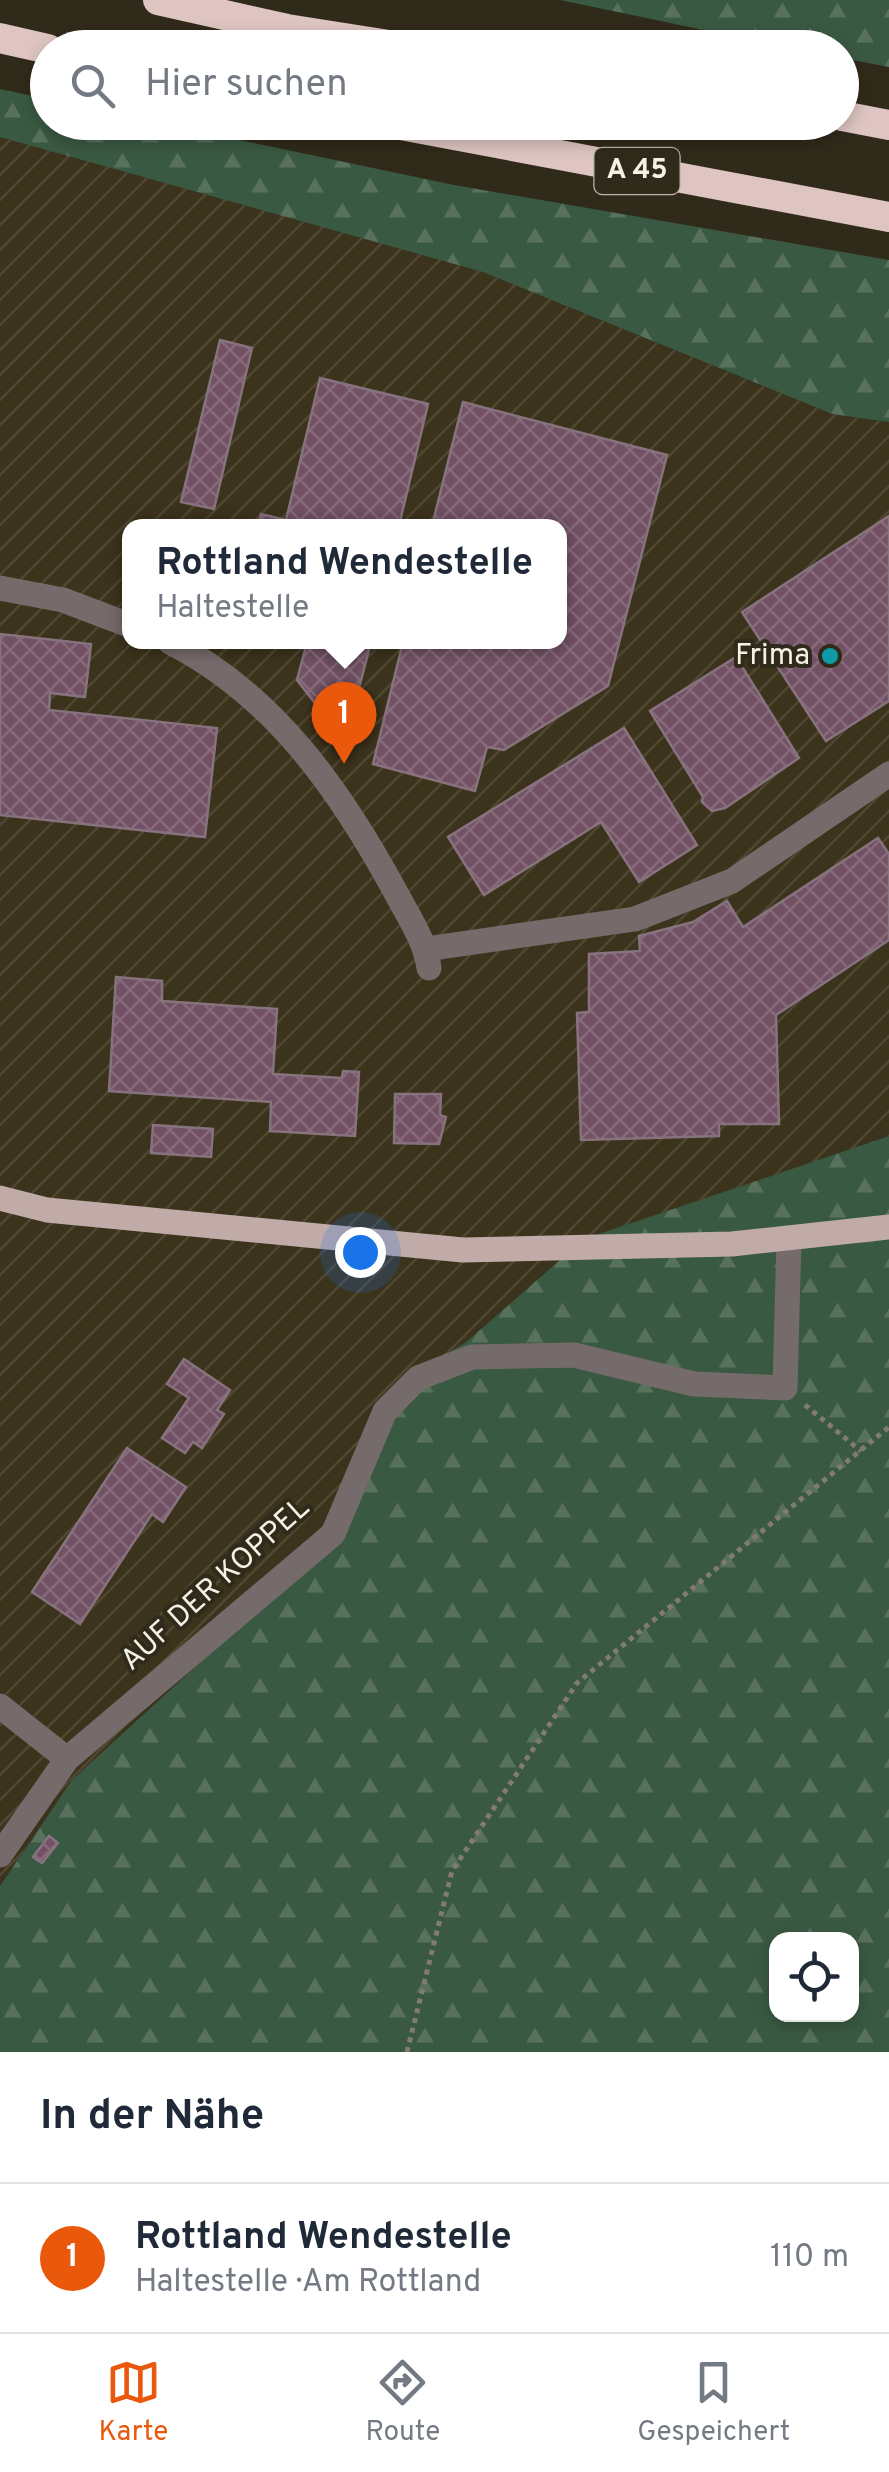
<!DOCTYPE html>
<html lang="de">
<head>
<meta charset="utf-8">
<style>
  body { margin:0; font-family:Overpass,sans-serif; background:#f6f6f7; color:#1f2937 }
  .controls { position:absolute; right:30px; bottom:30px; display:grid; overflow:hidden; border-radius:20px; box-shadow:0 5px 15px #0003 }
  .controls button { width:90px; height:90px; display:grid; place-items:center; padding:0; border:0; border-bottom:2px solid #e0e1e3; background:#fff; color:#1f2937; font:50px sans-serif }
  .you { position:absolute; left:360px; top:1252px; width:35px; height:35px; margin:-25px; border:8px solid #fff; border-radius:50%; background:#1a73e8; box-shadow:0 0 0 15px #1a73e833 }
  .badge { display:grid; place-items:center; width:65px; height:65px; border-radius:50%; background:#ea580c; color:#fff; font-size:32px; font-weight:700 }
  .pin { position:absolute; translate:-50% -82px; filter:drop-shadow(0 2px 5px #0008) }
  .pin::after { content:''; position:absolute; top:52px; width:35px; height:30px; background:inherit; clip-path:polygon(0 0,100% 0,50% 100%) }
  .popup { position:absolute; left:122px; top:519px; width:445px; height:130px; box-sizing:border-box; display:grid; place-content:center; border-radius:20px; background:#fff; filter:drop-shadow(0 2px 8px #0005); font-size:32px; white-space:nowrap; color:#747a83 }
  .popup b { font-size:38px; color:#1f2937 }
  .popup::after { content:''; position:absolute; left:50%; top:100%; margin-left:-20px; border:20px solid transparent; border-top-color:#fff }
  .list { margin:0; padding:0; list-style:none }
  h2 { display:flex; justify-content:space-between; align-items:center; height:130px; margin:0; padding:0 40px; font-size:42px }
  h2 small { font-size:32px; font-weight:400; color:#747a83 }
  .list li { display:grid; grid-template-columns:65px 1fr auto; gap:30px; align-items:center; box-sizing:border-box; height:150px; padding:0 40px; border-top:2px solid #e0e1e3 }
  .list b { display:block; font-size:38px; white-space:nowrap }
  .list p { margin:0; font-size:32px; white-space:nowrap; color:#747a83 }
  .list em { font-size:32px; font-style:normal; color:#747a83 }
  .icon { flex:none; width:55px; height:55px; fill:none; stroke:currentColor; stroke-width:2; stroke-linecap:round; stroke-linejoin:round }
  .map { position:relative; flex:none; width:889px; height:2052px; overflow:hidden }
  .search { position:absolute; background:#fff; box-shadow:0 5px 15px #0003; left:30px; right:30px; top:30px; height:110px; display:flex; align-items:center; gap:25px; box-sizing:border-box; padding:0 35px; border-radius:55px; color:#747a83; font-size:38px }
  .sheet { height:280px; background:#fff }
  nav { display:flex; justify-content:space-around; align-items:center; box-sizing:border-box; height:140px; border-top:2px solid #e0e1e3; background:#fff; font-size:28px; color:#747a83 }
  nav a { display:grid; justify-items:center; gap:5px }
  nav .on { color:#ea580c }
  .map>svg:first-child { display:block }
  .industrial { fill:url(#industrial-furrows); fill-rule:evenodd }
  .forest { fill:url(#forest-firs); fill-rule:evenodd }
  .building { fill:url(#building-cross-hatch); stroke:#86737e; stroke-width:2.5 }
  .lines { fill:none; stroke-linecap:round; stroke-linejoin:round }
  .path { stroke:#817c6e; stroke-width:5; stroke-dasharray:5 5; stroke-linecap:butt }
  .minor { stroke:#756b6a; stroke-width:25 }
  .major { stroke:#c0aba8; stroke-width:25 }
  .highway { stroke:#dec5c1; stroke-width:30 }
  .culture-dot { fill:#0f9aa8; stroke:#302a1a; stroke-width:4 }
  .labels { text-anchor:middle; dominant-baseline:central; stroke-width:8; stroke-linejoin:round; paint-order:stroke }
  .shield { fill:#302a1a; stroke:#bab5a9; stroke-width:2.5 }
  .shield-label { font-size:28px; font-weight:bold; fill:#f5f1e6 }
  .poi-label { font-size:30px; fill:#f5f1e6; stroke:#302a1a; text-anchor:end }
  .street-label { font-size:30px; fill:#f5f1e6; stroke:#302a1a }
</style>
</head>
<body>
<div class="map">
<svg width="889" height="2052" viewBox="0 0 889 2052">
  <defs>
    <pattern id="industrial-furrows" width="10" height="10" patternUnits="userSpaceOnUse" patternTransform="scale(2.5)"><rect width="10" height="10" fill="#3c331c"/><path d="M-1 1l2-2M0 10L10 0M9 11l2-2" fill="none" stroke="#4f4732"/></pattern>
    <pattern id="forest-firs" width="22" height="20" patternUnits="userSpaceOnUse" patternTransform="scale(2.5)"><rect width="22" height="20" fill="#3a5942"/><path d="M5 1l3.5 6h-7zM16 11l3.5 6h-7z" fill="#57715d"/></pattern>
    <pattern id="building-cross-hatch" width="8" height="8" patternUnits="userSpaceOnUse" patternTransform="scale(2.5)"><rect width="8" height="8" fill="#725164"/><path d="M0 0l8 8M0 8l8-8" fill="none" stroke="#876a7a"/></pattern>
  </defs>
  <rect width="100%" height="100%" fill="#302a1a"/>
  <path class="industrial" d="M0,137L483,272L831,414L889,422V1136L584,1239L465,1343L415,1372L339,1535L72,1780L0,1886ZM129,526H559V642H129Z"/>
  <path class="forest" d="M560,0H889V67L842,58V48L786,47Z
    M0,89L47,99L48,122L158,123L454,185L889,260V422L832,414L483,272L0,137Z
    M889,1136V2052H0V1886L72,1780L339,1535L415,1372L465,1343L584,1239ZM776,1940H852V2014H776Z"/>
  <path class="building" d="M220,340L252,348L214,509L181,502Z
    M320,378L428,404L399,526H258L261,514L286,520Z
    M463,402L667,455L608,686L504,750L487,747L475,791L373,764L403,642H559V526H432Z
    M889,516V701L826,741L742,612Z
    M0,634L91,644L85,697L50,693L49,710L217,728L205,837L0,815Z
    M307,642H371L345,742L297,680Z
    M736,657L799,758L725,808L712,811L702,802L703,797L650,711Z
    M624,728L697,845L639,882L601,822L484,895L448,837Z
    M878,838L889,854V940L776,1015L779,1124H719V1136L581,1140L577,1013L589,1012V954L640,951L639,936L693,922L727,901L743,927Z
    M116,977L162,981V1001L277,1009L273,1074L342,1078L343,1071L359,1072L355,1136L270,1131L271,1102L109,1091Z
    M395,1094H441L440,1115L446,1117L439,1144L394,1143Z
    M153,1125L213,1129L211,1157L151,1153Z
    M184,1359L230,1390L217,1410L224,1414L202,1448L193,1442L185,1453L162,1438L189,1398L167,1384Z
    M127,1448L186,1487L163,1522L152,1514L80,1624L32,1592Z
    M49,1836L58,1843L42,1863L33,1857Z"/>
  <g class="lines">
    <path class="path" d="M805,1405L861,1451
      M407,2052L452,1871L577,1683L889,1427"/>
    <path class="minor" d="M0,588L63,600L129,625
      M170,642C274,695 340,790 395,891C408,916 425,940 429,968
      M426,949L635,919L732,881L889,774
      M0,1706L67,1759
      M0,1855L67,1759L333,1534L385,1411L418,1378L472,1357L574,1355L694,1384L785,1388L789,1238"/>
    <path class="major" d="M0,1198L47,1210L463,1250L732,1244L889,1227"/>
    <path class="highway" d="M158,0L287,29L408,48
      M0,38L48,49
      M842,116L889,125
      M385,122L889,217"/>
  </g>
  <circle class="culture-dot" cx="830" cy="656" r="10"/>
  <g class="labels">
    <rect class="shield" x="594.5" y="148" width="85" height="46" rx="8"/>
    <g class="shield-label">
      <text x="637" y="171">A 45</text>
    </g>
    <g class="poi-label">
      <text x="810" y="656">Frima</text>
    </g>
    <g class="street-label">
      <text transform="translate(216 1585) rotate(-42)">AUF DER KOPPEL</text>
    </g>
  </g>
</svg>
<div class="controls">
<button><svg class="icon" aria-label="locate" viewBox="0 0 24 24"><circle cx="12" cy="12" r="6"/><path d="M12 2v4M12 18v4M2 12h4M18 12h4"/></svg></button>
</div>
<div class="you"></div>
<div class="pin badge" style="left:344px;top:764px">1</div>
<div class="popup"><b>Rottland Wendestelle</b>Haltestelle</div>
<div class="search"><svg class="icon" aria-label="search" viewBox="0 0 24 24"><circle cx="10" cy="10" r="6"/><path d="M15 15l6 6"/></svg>Hier suchen</div>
</div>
<section class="sheet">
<h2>In der Nähe<small></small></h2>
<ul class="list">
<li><span class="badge">1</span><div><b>Rottland Wendestelle</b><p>Haltestelle · Am Rottland</p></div><em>110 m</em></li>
</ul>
</section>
<nav>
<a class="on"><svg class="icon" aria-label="map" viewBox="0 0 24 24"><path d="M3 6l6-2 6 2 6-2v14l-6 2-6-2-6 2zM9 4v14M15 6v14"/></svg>Karte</a>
<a><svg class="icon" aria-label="directions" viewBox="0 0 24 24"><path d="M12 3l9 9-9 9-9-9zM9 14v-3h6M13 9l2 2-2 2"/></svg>Route</a>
<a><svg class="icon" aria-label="saved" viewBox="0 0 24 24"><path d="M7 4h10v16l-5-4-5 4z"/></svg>Gespeichert</a>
</nav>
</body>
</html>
